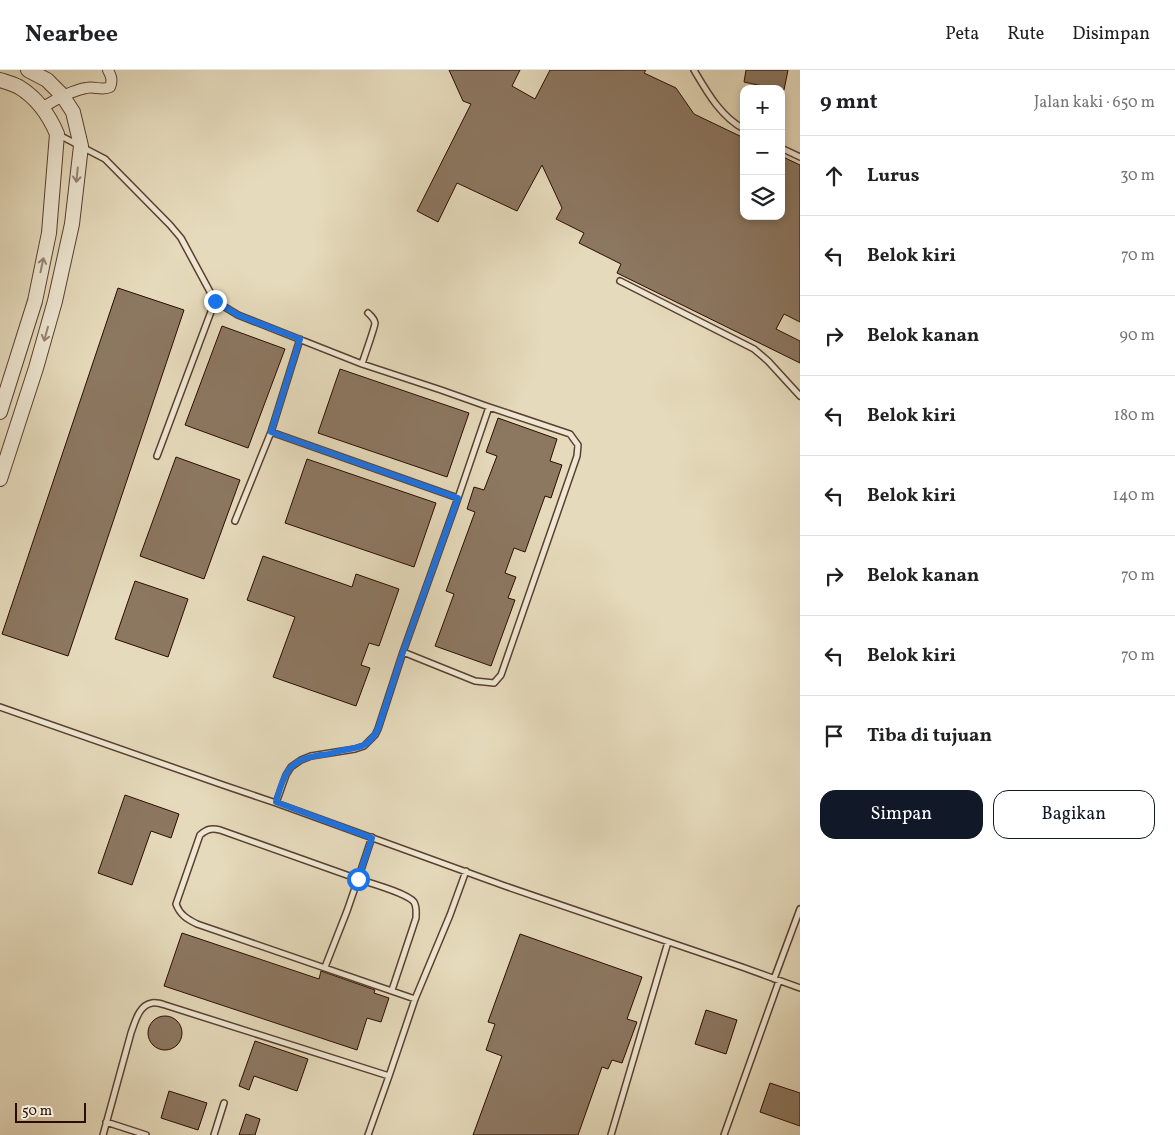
<!DOCTYPE html>
<html lang="id">
<head>
<meta charset="utf-8">
<style>
  body { margin:0; font-family:Vollkorn,serif; background:#f2f2f2; color:#202124 }
  .controls { position:absolute; right:15px; top:15px; display:grid; overflow:hidden; border-radius:10px; box-shadow:0 2px 8px #0003 }
  .controls button { width:45px; height:45px; display:grid; place-items:center; padding:0; border:0; border-bottom:1px solid #e0e0e0; background:#fff; color:#202124; font:25px sans-serif }
  .scale { position:absolute; left:15px; bottom:12px; width:71px; box-sizing:border-box; padding-left:5px; border:2px solid #2b0c00; border-top:0; font-size:14px; line-height:18px; white-space:nowrap; color:#2b0c00; -webkit-text-stroke:4px #eee7d3; paint-order:stroke }
  .stop { position:absolute; width:15px; height:15px; margin:-11px; border:4px solid #1a73e8; border-radius:50%; background:#fff }
  .stop.end { background:#1a73e8; border-color:#fff; box-shadow:0 1px 5px #0008 }
  .list { margin:0; padding:0; list-style:none }
  h2 { display:flex; justify-content:space-between; align-items:center; height:65px; margin:0; padding:0 20px; font-size:21px }
  h2 small { font-size:16px; font-weight:400; color:#757577 }
  .list li { display:grid; grid-template-columns:32px 1fr auto; gap:15px; align-items:center; box-sizing:border-box; height:80px; padding:0 20px; border-top:1px solid #e0e0e0 }
  .list b { display:block; font-size:19px; white-space:nowrap }
  .list em { font-size:16px; font-style:normal; color:#757577 }
  .actions { display:flex; gap:10px; padding:15px 20px }
  .actions a { flex:1; padding:11px 0; border:1px solid #111827; border-radius:15px; text-align:center; font-size:18px; color:#111827 }
  .actions .main { background:#111827; color:#fff }
  .icon { flex:none; width:28px; height:28px; fill:none; stroke:currentColor; stroke-width:2; stroke-linecap:round; stroke-linejoin:round }
  .map { position:relative; flex:none; width:800px; height:1065px; overflow:hidden }
  header { display:flex; align-items:center; gap:30px; box-sizing:border-box; height:70px; padding:0 25px; background:#fff; border-bottom:1px solid #e0e0e0 }
  header strong { font-size:24px }
  nav { display:flex; gap:28px; margin-inline-start:auto; font-size:18px }
  main { display:flex }
  aside { flex:1; background:#fff }
  .map>svg:first-child { display:block }
  .building { fill:#8c7761; stroke:#2b0c00 }
  .lines { fill:none; stroke-linecap:round; stroke-linejoin:round }
  .service-casing { stroke:#5a402f; stroke-width:8 }
  .minor-casing { stroke:#5a402f; stroke-width:12 }
  .tertiary-casing { stroke:#5a402f; stroke-width:16 }
  .service { stroke:#eee7d3; stroke-width:5 }
  .minor { stroke:#eee7d3; stroke-width:10 }
  .tertiary { stroke:#eee7d3; stroke-width:14 }
  .oneway { stroke:#968474 }
  .route { stroke:#1a73e8; stroke-width:6 }
</style>
</head>
<body>
<header>
<strong>Nearbee</strong>
<nav><a>Peta</a><a>Rute</a><a>Disimpan</a></nav>
</header>
<main>
<div class="map">
<svg width="800" height="1065" viewBox="0 0 800 1065">
  <rect width="100%" height="100%" fill="#e5dabb"/>
  <filter id="stains"><feTurbulence type="fractalNoise" baseFrequency=".004" numOctaves="4"/><feColorMatrix values="0 0 0 0 .2 0 0 0 0 .09 0 0 0 0 .02 0 0 0 .5 -.17"/></filter>
  <radialGradient id="worn" r=".72"><stop offset=".6" stop-color="#630" stop-opacity="0"/><stop offset="1" stop-color="#630" stop-opacity=".3"/></radialGradient>
  <path class="building" d="M449,0H520L512,16L535,29L550,0H646L644,3L676,18L694,44L744,68V146H781V86L800,95V252L784,244L776,259L800,271V293L617,203L621,194L579,173L584,163L556,149L562,138L542,95L517,141L457,113L438,152L417,141L471,34L463,31Z
    M746,0H788L784,20H781V19H776L744,12Z
    M118,218L184,240L68,586L2,564Z
    M222,256L285,279L248,378L185,355Z
    M340,299L469,343L447,407L318,363Z
    M498,348L557,369L550,391L562,395L551,428L545,426L525,482L514,478L505,503L516,507L508,528L515,530L491,596L435,576L454,524L446,521L475,442L467,439L474,417L484,420L497,386L486,382Z
    M176,387L240,410L204,509L140,486Z
    M307,389L436,433L414,497L285,453Z
    M263,486L352,517L356,504L399,519L379,576L369,573L361,595L370,598L356,636L273,607L295,547L247,530Z
    M135,511L188,529L168,587L115,569Z
    M125,725L179,744L171,768L151,761L132,815L98,803Z
    M182,863L319,909L321,901L375,920L374,923L389,928L381,952L367,948L357,980L164,916Z
    M520,864L642,907L627,949L637,952L622,993L612,990L608,999L602,997L578,1065H473L502,986L486,980L495,954L488,952Z
    M706,940L737,950L726,984L695,974Z
    M148 963a17 17 0 1 1 34 0a17 17 0 1 1-34 0Z
    M255,971L308,989L297,1021L254,1006L249,1020L239,1016Z
    M770,1013L800,1023V1056L760,1042Z
    M169,1021L207,1033L198,1060L161,1048Z
    M246,1044L260,1049L255,1065H239Z"/>
  <g class="lines">
    <defs>
      <path id="service" d="M694,0C707,22 721,47 744,59
        M59,65L105,89L170,155L181,168L215,231L238,245L362,294L441,320L489,337L570,364L578,375L577,386L501,605L494,613L475,611L403,582
        M781,78L800,87
        M620,211L754,279L768,291L800,326
        M362,294C364,287 375,257 375,253C374,248 371,246 368,243
        M271,362L458,428
        M157,386L215,231
        M235,451L271,362L300,269
        M0,637L223,715L276,733L505,816L742,897L800,918
        M276,733L286,705L291,697L301,690L311,686L355,679L364,676L375,665L378,659L403,582L458,428L489,337
        M372,767L358,809L220,760C211,758 207,759 200,765L176,834C180,845 187,849 197,854L415,929
        M325,897L347,841L358,809C370,813 407,823 414,832C417,837 416,842 416,848L392,920
        M774,909L800,839
        M106,1052L146,1065
        M103,1065L131,963C135,952 139,935 152,933C156,932 162,934 165,935L389,1006
        M214,1065L224,1033
        M368,1065L389,1006L415,929L450,845L466,801
        M611,1065L668,872
        M724,1065L779,911"/>
      <path id="minor" d="M42,38C56,29 70,21 86,18C95,16 102,21 110,17C113,10 111,6 108,0"/>
      <path id="tertiary" d="M0,10C6,12 13,14 19,17C37,28 49,45 57,64L49,163L35,231L0,342
        M0,409L36,298L55,231L72,154L81,76L73,42L62,25L47,10L28,0"/>
    </defs>
    <use href="#service" class="service-casing"/>
    <use href="#minor" class="minor-casing"/>
    <use href="#tertiary" class="tertiary-casing"/>
    <use href="#service" class="service"/>
    <use href="#minor" class="minor"/>
    <use href="#tertiary" class="tertiary"/>
  </g>
  <defs><path id="oneway-shaft" d="M-6 0H5M1.5-3L5.5 0L1.5 3" fill="none" stroke-width="1.6" stroke-linecap="round" stroke-linejoin="round" transform="scale(1.25)"/></defs>
  <g class="oneway">
    <use href="#oneway-shaft" transform="translate(77 105) rotate(96)"/>
    <use href="#oneway-shaft" transform="translate(42 195) rotate(-78)"/>
    <use href="#oneway-shaft" transform="translate(46 264) rotate(105)"/>
  </g>
  <g class="lines">
    <path class="route" d="M215,231L238,245L300,269L271,362L458,428L403,582L378,659C367,679 359,677 339,681C333,683 327,685 320,685C310,687 299,689 291,697C283,706 279,721 276,732L372,768L358,809"/>
  </g>
  <rect width="100%" height="100%" filter="url(#stains)"/>
  <rect width="100%" height="100%" fill="url(#worn)"/>
</svg>
<div class="controls">
<button>+</button>
<button>−</button>
<button><svg class="icon" aria-label="layers" viewBox="0 0 24 24"><path d="M12 4l9 5-9 5-9-5zM3 14l9 5 9-5"/></svg></button>
</div>
<div class="scale">50 m</div>
<div class="stop" style="left:358px;top:809px"></div>
<div class="stop end" style="left:215px;top:231px"></div>
</div>
<aside>
<h2>9 mnt<small>Jalan kaki · 650 m</small></h2>
<ul class="list">
<li><svg class="icon" aria-label="ahead" viewBox="0 0 24 24"><path d="M12 20V5M6 11l6-6 6 6"/></svg><div><b>Lurus</b></div><em>30 m</em></li>
<li><svg class="icon" aria-label="left" viewBox="0 0 24 24"><path d="M17 20v-9H6M10 6l-5 5 5 5"/></svg><div><b>Belok kiri</b></div><em>70 m</em></li>
<li><svg class="icon" aria-label="right" viewBox="0 0 24 24"><path d="M7 20v-9h11M14 6l5 5-5 5"/></svg><div><b>Belok kanan</b></div><em>90 m</em></li>
<li><svg class="icon" aria-label="left" viewBox="0 0 24 24"><path d="M17 20v-9H6M10 6l-5 5 5 5"/></svg><div><b>Belok kiri</b></div><em>180 m</em></li>
<li><svg class="icon" aria-label="left" viewBox="0 0 24 24"><path d="M17 20v-9H6M10 6l-5 5 5 5"/></svg><div><b>Belok kiri</b></div><em>140 m</em></li>
<li><svg class="icon" aria-label="right" viewBox="0 0 24 24"><path d="M7 20v-9h11M14 6l5 5-5 5"/></svg><div><b>Belok kanan</b></div><em>70 m</em></li>
<li><svg class="icon" aria-label="left" viewBox="0 0 24 24"><path d="M17 20v-9H6M10 6l-5 5 5 5"/></svg><div><b>Belok kiri</b></div><em>70 m</em></li>
<li><svg class="icon" aria-label="arrive" viewBox="0 0 24 24"><path d="M6 21V4h12l-3 4 3 4H6"/></svg><div><b>Tiba di tujuan</b></div></li>
</ul>
<div class="actions"><a class="main">Simpan</a><a>Bagikan</a></div>
</aside>
</main>
</body>
</html>
